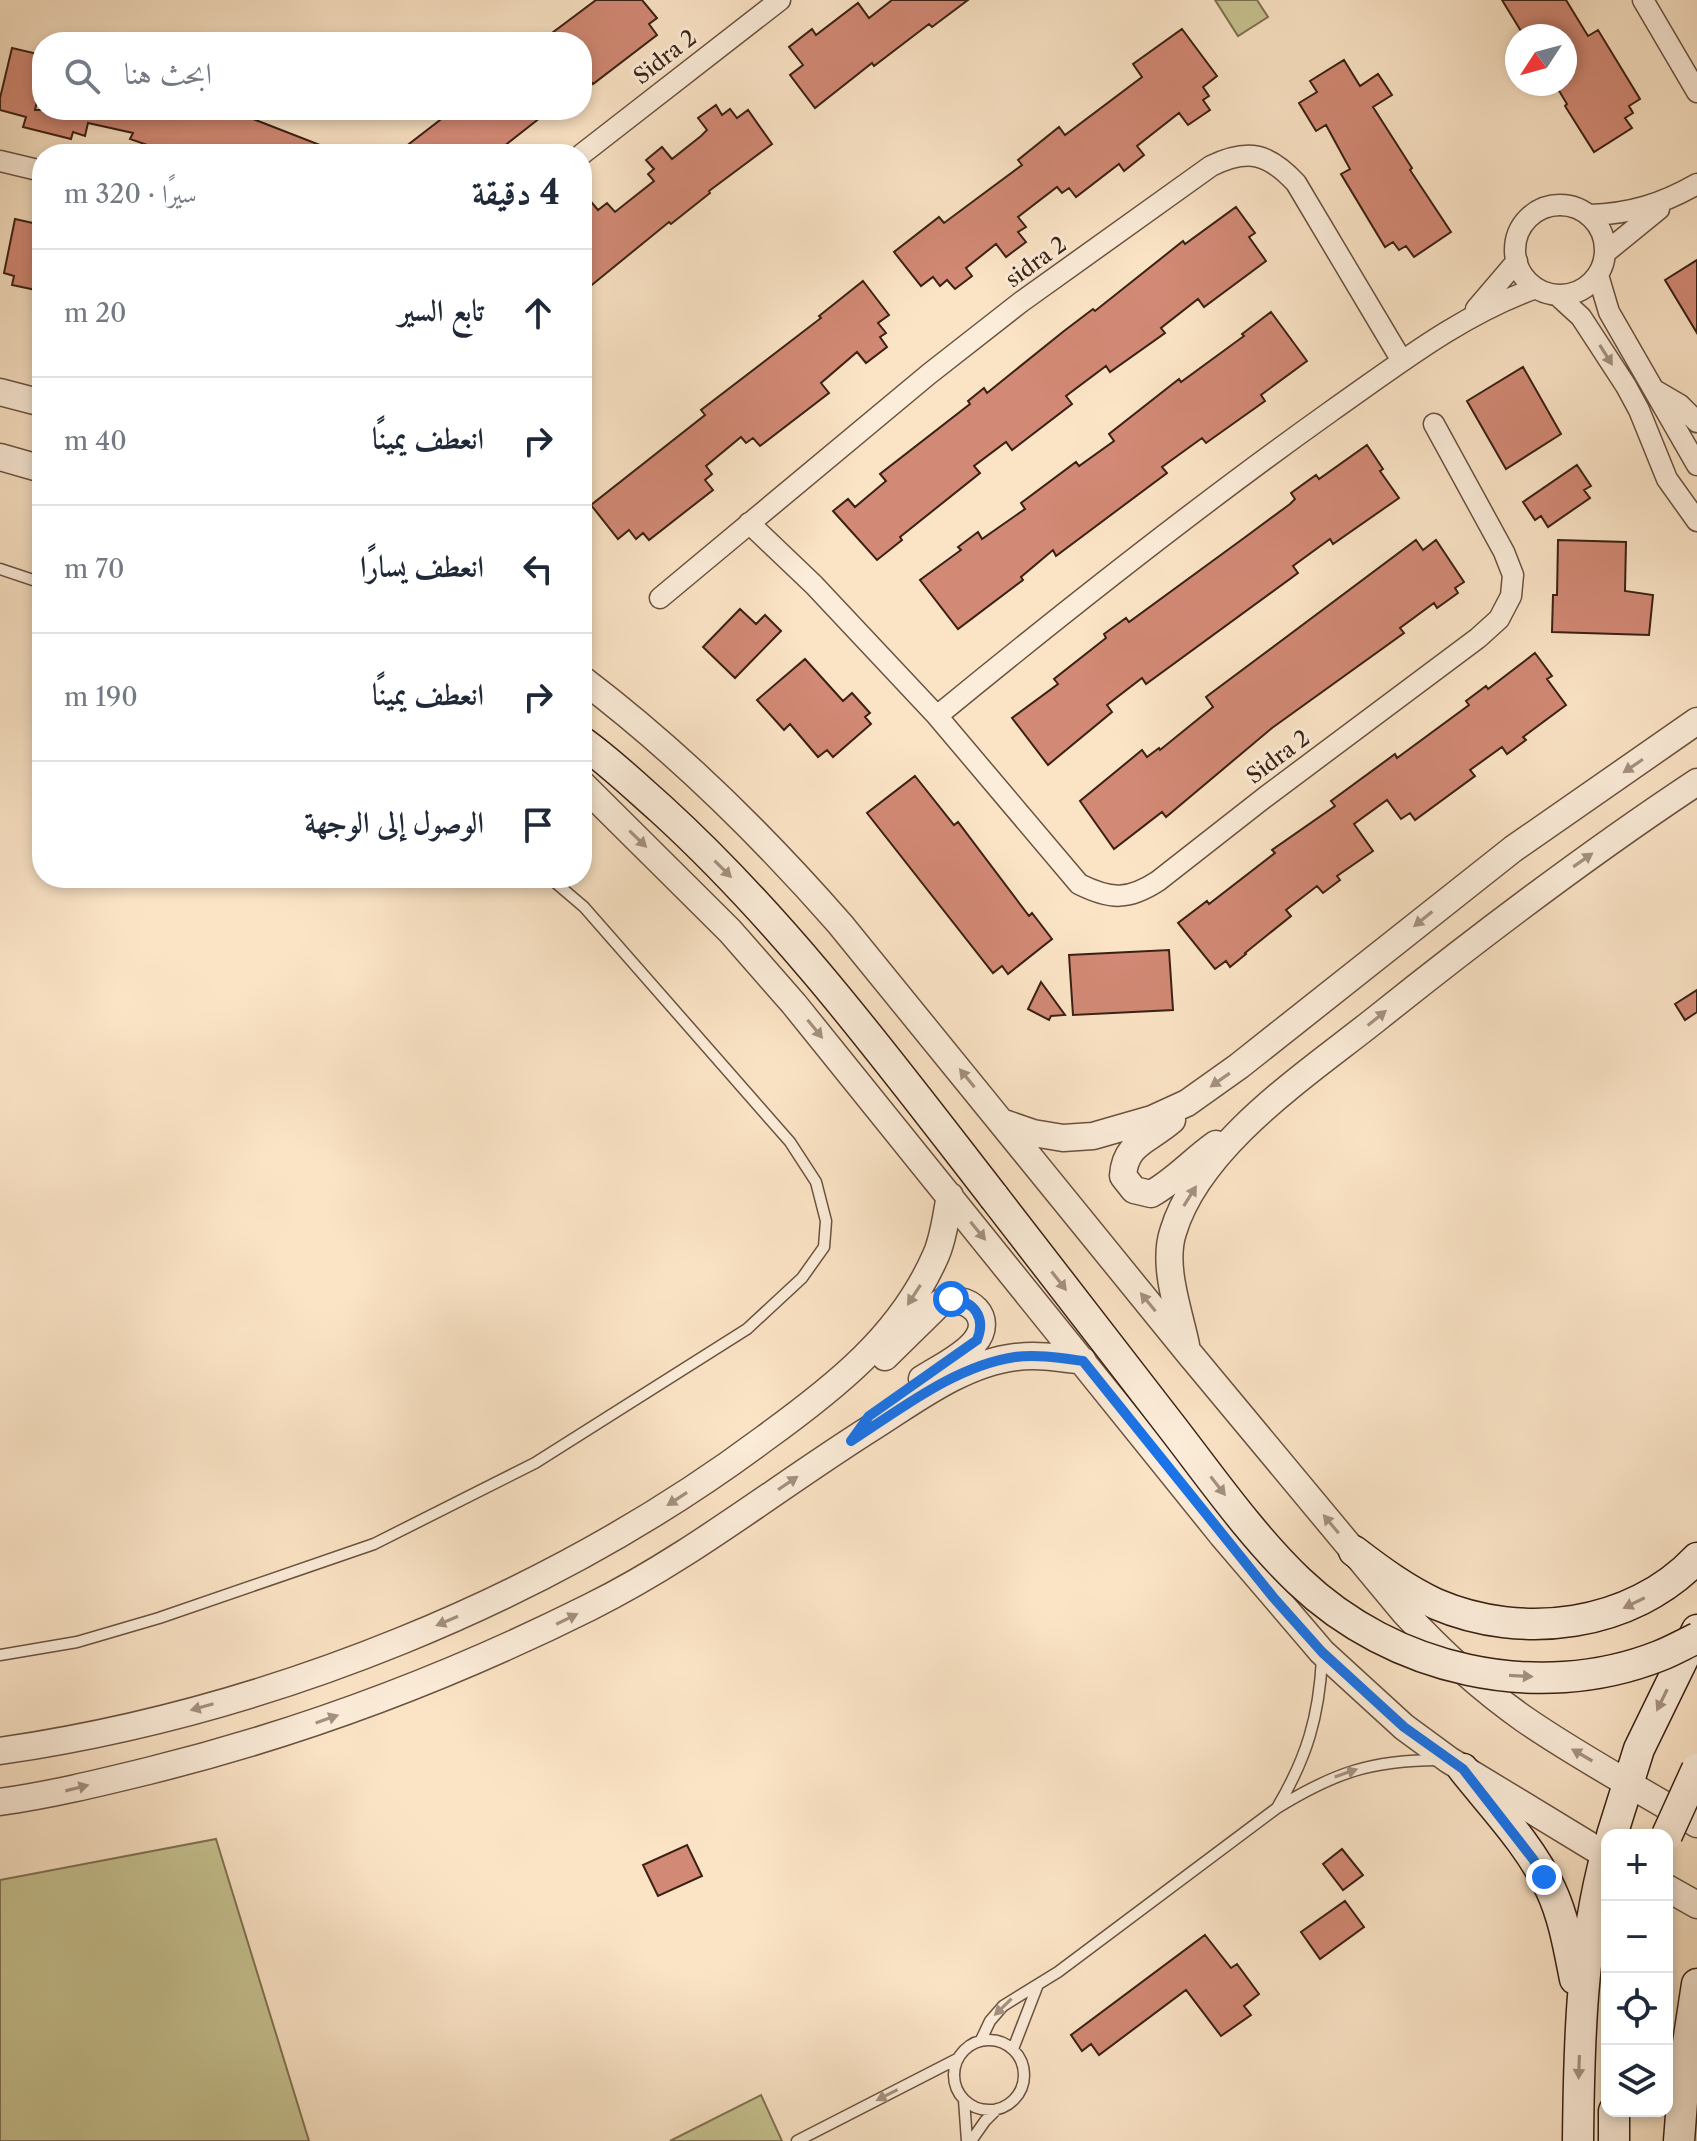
<!DOCTYPE html>
<html lang="ar">
<head>
<meta charset="utf-8">
<style>
  body { margin:0; font-family:"Libre Caslon Text",Amiri,serif; background:#f6f6f7; color:#1f2937; direction:rtl }
  .controls { position:absolute; right:24px; bottom:24px; display:grid; overflow:hidden; border-radius:16px; box-shadow:0 4px 12px #0003 }
  .controls button { width:72px; height:72px; display:grid; place-items:center; padding:0; border:0; border-bottom:2px solid #e0e1e3; background:#fff; color:#1f2937; font:40px sans-serif }
  .compass { position:absolute; left:1505px; top:24px; width:72px; height:72px; border-radius:50%; background:#fff; box-shadow:0 4px 12px #0003; rotate:234deg }
  .stop { position:absolute; width:24px; height:24px; margin:-18px; border:6px solid #1a73e8; border-radius:50%; background:#fff }
  .stop.end { background:#1a73e8; border-color:#fff; box-shadow:0 2px 8px #0008 }
  .list { margin:0; padding:0; list-style:none }
  h2 { display:flex; justify-content:space-between; align-items:center; height:104px; margin:0; padding:0 32px; font-size:34px }
  h2 small { font-size:26px; font-weight:400; color:#747a83 }
  .list li { display:grid; grid-template-columns:52px 1fr auto; gap:24px; align-items:center; box-sizing:border-box; height:128px; padding:0 32px; border-top:2px solid #e0e1e3 }
  .list b { display:block; font-size:30px; white-space:nowrap }
  .list em { font-size:26px; font-style:normal; color:#747a83 }
  .icon { flex:none; width:44px; height:44px; fill:none; stroke:currentColor; stroke-width:2; stroke-linecap:round; stroke-linejoin:round }
  .map { position:relative; flex:none; width:1697px; height:2141px; overflow:hidden; direction:ltr }
  .search { position:absolute; background:#fff; box-shadow:0 4px 12px #0003; left:32px; top:32px; width:560px; height:88px; display:flex; align-items:center; gap:20px; box-sizing:border-box; padding:0 28px; border-radius:32px; color:#747a83; font-size:30px }
  .panel { position:absolute; background:#fff; box-shadow:0 4px 12px #0003; left:32px; top:144px; width:560px; height:744px; border-radius:32px; direction:rtl }
  .map>svg:first-child { display:block }
  .green { fill:#c6c290; stroke:#807252; stroke-width:2 }
  .building { fill:#d28975; stroke:#3a2114; stroke-width:2 }
  .lines { fill:none; stroke-linecap:round; stroke-linejoin:round }
  .service-casing { stroke:#6a5240; stroke-width:13 }
  .minor-casing { stroke:#6a5240; stroke-width:23 }
  .tertiary-casing { stroke:#6a5240; stroke-width:29 }
  .secondary-casing { stroke:#3a2114; stroke-width:33 }
  .service { stroke:#fcedda; stroke-width:10 }
  .minor { stroke:#fcedda; stroke-width:20 }
  .tertiary { stroke:#fcedda; stroke-width:26 }
  .secondary { stroke:#fcedda; stroke-width:30 }
  .secondary-bridge-casing { stroke:#3a2114; stroke-width:33; stroke-linecap:butt }
  .secondary-bridge { stroke:#fcedda; stroke-width:30 }
  .oneway { fill:#a59181 }
  .route { stroke:#1a73e8; stroke-width:10 }
  .labels { text-anchor:middle; dominant-baseline:central; stroke-width:6; stroke-linejoin:round; paint-order:stroke }
  .street-label { font-size:22px; fill:#3a2114; stroke:#fcedda }
</style>
</head>
<body>
<div class="map">
<svg width="1697" height="2141" viewBox="0 0 1697 2141">
  <rect width="100%" height="100%" fill="#fbe4c6"/>
  <filter id="stains"><feTurbulence type="fractalNoise" baseFrequency=".0025" numOctaves="4"/><feColorMatrix values="0 0 0 0 .2 0 0 0 0 .09 0 0 0 0 .02 0 0 0 .5 -.17"/></filter>
  <radialGradient id="worn" r=".72"><stop offset=".6" stop-color="#630" stop-opacity="0"/><stop offset="1" stop-color="#630" stop-opacity=".3"/></radialGradient>
  <path class="green" d="M1215,0H1257L1268,17L1238,36Z
    M216,1839L309,2141H0V1880Z
    M761,2095L782,2141H670Z"/>
  <path class="building" d="M596,0H642L657,18L649,24L657,35L593,84L582,70V42H540Z
    M892,0H968L932,27L929,24L874,66L872,63L815,108L790,75L803,65L789,47L812,29L816,35L858,3L869,18Z
    M1502,0H1566L1588,36L1598,30L1640,99L1629,106L1633,113L1625,118L1632,128L1594,152L1565,106L1567,104L1555,84H1565V36H1524Z
    M1182,29L1217,76L1203,87L1209,96L1203,100L1210,110L1188,125L1179,113L1137,146L1144,155L1124,171L1119,164L1076,197L1069,188L1062,193L1057,187L1018,217L1026,227L1018,232L1026,242L1006,257L996,244L966,268L972,276L955,289L947,280L940,286L933,277L921,286L894,252L939,217L944,223L1022,165L1018,160L1059,127L1065,135L1142,77L1133,64Z
    M12,48L42,55V80L35,110H230L338,152L337,154H157L159,149L130,139L133,133L88,123L85,136L73,132L71,139L23,127L26,117L0,110V98Z
    M1344,60L1360,86L1378,74L1392,95L1373,107L1412,168L1410,170L1451,232L1414,257L1406,246L1399,250L1393,242L1385,247L1341,174L1350,169L1326,125L1316,131L1299,103L1317,92L1310,81Z
    M716,105L722,115L730,109L737,118L748,110L772,144L709,191L710,193L671,224L669,222L582,293V191L598,210L607,203L615,212L654,181L648,174L654,169L646,160L662,147L672,159L701,136L707,130L698,118Z
    M453,110H550L494,154H396Z
    M1236,207L1255,233L1249,237L1266,261L1204,307L1198,299L1161,328L1165,333L1110,372L1106,366L1066,396L1072,404L1012,450L1006,442L974,466L980,473L900,537L902,540L877,560L833,511L848,499L855,507L886,481L880,474L970,404L968,401L984,388L987,393L1064,331L1093,309L1095,311L1183,241L1185,244Z
    M15,219L42,225V263L36,290L12,285L14,276L4,273Z
    M1697,260V333L1665,280Z
    M863,281L889,315L878,323L886,333L880,337L887,347L866,363L857,352L821,383L829,393L760,446L753,438L746,443L741,437L706,466L712,474L705,480L713,490L649,540L643,533L636,539L629,530L618,539L591,505L705,415L701,410L821,318L819,316Z
    M1271,312L1307,361L1261,395L1265,401L1206,443L1202,438L1162,467L1167,473L1056,556L1053,550L1021,577L1023,580L958,629L920,580L961,550L958,547L978,532L982,539L1025,509L1021,503L1076,462L1079,466L1114,441L1109,434L1179,379L1181,382L1244,336L1242,334Z
    M1523,367L1561,434L1506,469L1467,401Z
    M1367,445L1383,469L1380,471L1399,498L1333,544L1330,539L1293,566L1298,573L1146,684L1142,678L1107,705L1112,712L1048,765L1012,718L1058,684L1054,679L1106,638L1104,634L1126,618L1129,622L1244,538L1290,504L1295,499L1291,493L1316,475L1319,479Z
    M1577,465L1591,486L1584,490L1590,498L1548,527L1541,516L1535,520L1523,502Z
    M1416,540L1423,550L1436,540L1464,582L1455,588L1458,593L1437,608L1434,603L1400,628L1404,633L1272,728L1166,817L1162,812L1114,849L1080,801L1142,750L1147,757L1159,748L1160,750L1213,707L1206,697Z
    M1558,540L1626,542L1625,591L1653,595L1649,635L1552,632L1553,595H1557Z
    M740,609L756,624L765,615L781,631L735,678L703,647Z
    M1535,653L1552,676L1547,679L1566,705L1523,737L1526,740L1507,754L1502,747L1470,770L1475,776L1415,820L1410,813L1401,819L1387,800L1354,824L1373,851L1337,876L1340,880L1323,893L1317,886L1286,910L1291,916L1245,953L1246,954L1230,967L1226,961L1215,969L1178,923L1207,901L1209,904L1275,853L1272,850L1335,806L1331,801L1395,754L1397,758L1469,705L1466,701L1486,686L1488,689Z
    M805,659L843,701L852,693L870,713L865,717L871,724L833,757L827,750L818,757L790,724L784,730L757,700Z
    M915,776L954,825L958,822L1029,916L1032,913L1052,939L1008,974L1002,966L993,973L867,813Z
    M1169,950L1173,1010L1073,1015L1069,955Z
    M1041,982L1065,1015L1051,1016L1049,1020L1028,1009Z
    M1697,990V1012L1685,1020L1675,1004Z
    M687,1845L702,1876L658,1896L643,1865Z
    M1342,1849L1363,1875L1343,1890L1323,1864Z
    M1345,1901L1364,1927L1320,1959L1301,1932Z
    M1205,1935L1231,1968L1237,1964L1259,1994L1244,2006L1251,2015L1221,2036L1186,1990L1099,2055L1091,2044L1082,2051L1071,2035Z"/>
  <g class="lines">
    <defs>
      <path id="service" d="M0,569L42,583
        M0,1655L77,1642L159,1618L374,1544L535,1463L747,1329L802,1278L824,1247L826,1221L816,1182L790,1142L584,907L550,878
        M1278,1806C1307,1757 1319,1716 1322,1659
        M954 2075a35 35 0 1 1 70 0a35 35 0 1 1-70 0Z
        M981,2040L990,2021L1003,2006L1058,1972L1277,1808C1334,1773 1371,1760 1439,1760
        M1013,2049L1037,1987
        M964,2100L967,2141
        M797,2141L957,2059
        M971,2141L985,2121L997,2109"/>
      <path id="minor" d="M1643,0L1697,92
        M582,154L780,0
        M0,161L42,171
        M1515 250a45 45 0 1 1 90 0a45 45 0 1 1-90 0Z
        M1589,215C1630,214 1662,204 1697,184
        M1605,253L1659,209
        M1598,275L1609,312L1697,465
        M1557,295L1581,317L1626,386L1639,410L1667,479L1697,521
        M1476,309L1517,261
        M1656,391L1680,405L1697,422
        M749,523L814,585L937,716L1079,884C1111,900 1129,900 1158,881L1264,798L1478,638L1499,619L1511,596L1513,575L1504,552L1434,424
        M660,598L929,374L1021,302L1211,166C1248,148 1268,153 1296,183L1402,361
        M937,716C1065,611 1195,508 1330,412C1396,366 1460,315 1536,288"/>
      <path id="tertiary" d="M0,392L42,403
        M0,457L42,469
        M582,679C677,751 762,835 840,924L1188,1352L1405,1613C1441,1652 1480,1688 1524,1719C1579,1757 1639,1789 1697,1824
        M582,784L730,931L794,1004L1222,1535L1322,1652L1404,1727L1449,1760L1607,1856
        M1172,1120C1148,1141 1125,1143 1123,1176L1134,1190L1151,1194C1175,1181 1193,1160 1216,1144
        M1004,1123L1033,1133L1063,1138L1093,1136L1152,1119L1187,1103L1239,1066L1513,849L1697,721
        M1186,1345C1179,1311 1162,1266 1173,1232C1199,1145 1307,1074 1375,1020C1480,936 1585,856 1697,782
        M885,1357L940,1303C968,1292 996,1318 974,1343C961,1358 939,1368 922,1379
        M0,1751C268,1712 548,1600 765,1438C834,1388 901,1336 936,1255C944,1237 946,1215 950,1196
        M0,1802C50,1795 99,1783 148,1771C302,1733 448,1678 590,1607C691,1557 780,1485 876,1425C918,1398 965,1363 1016,1357C1038,1354 1061,1358 1083,1361
        M1667,1888L1697,1905"/>
      <path id="secondary" d="M582,742C610,762 635,786 661,809C788,925 889,1062 994,1197
        M1354,1551C1380,1571 1406,1590 1436,1604C1522,1641 1632,1627 1697,1558
        M1463,1769C1494,1808 1530,1845 1551,1890C1564,1918 1569,1949 1575,1979
        M1612,1835L1639,1749L1697,1630
        M1578,2141C1579,2043 1581,1946 1607,1851
        M1614,2141V2111
        M1679,2141L1685,2063L1697,1984"/>
    </defs>
    <use href="#service" class="service-casing"/>
    <use href="#minor" class="minor-casing"/>
    <use href="#tertiary" class="tertiary-casing"/>
    <use href="#secondary" class="secondary-casing"/>
    <use href="#service" class="service"/>
    <use href="#minor" class="minor"/>
    <use href="#tertiary" class="tertiary"/>
    <use href="#secondary" class="secondary"/>
    <defs>
      <path id="secondary-bridge" d="M994,1197C1052,1272 1110,1347 1168,1422C1210,1476 1250,1534 1299,1581C1392,1670 1537,1704 1659,1656C1672,1651 1684,1644 1697,1638
        M1667,1835L1697,1769"/>
    </defs>
    <use href="#secondary-bridge" class="secondary-bridge-casing"/>
    <use href="#secondary-bridge" class="secondary-bridge"/>
  </g>
  <defs><path id="oneway-solid" d="M-6-.8H1V-3.2L6.5 0L1 3.2V.8H-6Z" transform="scale(2)"/></defs>
  <g class="oneway">
    <use href="#oneway-solid" transform="translate(1606 355) rotate(58)"/>
    <use href="#oneway-solid" transform="translate(1633 766) rotate(146)"/>
    <use href="#oneway-solid" transform="translate(638 839) rotate(44)"/>
    <use href="#oneway-solid" transform="translate(1583 860) rotate(-35)"/>
    <use href="#oneway-solid" transform="translate(723 869) rotate(45)"/>
    <use href="#oneway-solid" transform="translate(1423 919) rotate(141)"/>
    <use href="#oneway-solid" transform="translate(1377 1018) rotate(-39)"/>
    <use href="#oneway-solid" transform="translate(815 1029) rotate(51)"/>
    <use href="#oneway-solid" transform="translate(967 1078) rotate(-129)"/>
    <use href="#oneway-solid" transform="translate(1220 1080) rotate(145)"/>
    <use href="#oneway-solid" transform="translate(1190 1196) rotate(-58)"/>
    <use href="#oneway-solid" transform="translate(978 1231) rotate(51)"/>
    <use href="#oneway-solid" transform="translate(1059 1281) rotate(52)"/>
    <use href="#oneway-solid" transform="translate(914 1295) rotate(123)"/>
    <use href="#oneway-solid" transform="translate(1148 1302) rotate(-129)"/>
    <use href="#oneway-solid" transform="translate(788 1483) rotate(-34)"/>
    <use href="#oneway-solid" transform="translate(1218 1486) rotate(52)"/>
    <use href="#oneway-solid" transform="translate(677 1499) rotate(147)"/>
    <use href="#oneway-solid" transform="translate(1331 1524) rotate(-130)"/>
    <use href="#oneway-solid" transform="translate(1634 1603) rotate(154)"/>
    <use href="#oneway-solid" transform="translate(567 1619) rotate(-26)"/>
    <use href="#oneway-solid" transform="translate(447 1621) rotate(157)"/>
    <use href="#oneway-solid" transform="translate(1521 1676) rotate(3)"/>
    <use href="#oneway-solid" transform="translate(1662 1700) rotate(116)"/>
    <use href="#oneway-solid" transform="translate(202 1707) rotate(164)"/>
    <use href="#oneway-solid" transform="translate(327 1719) rotate(-19)"/>
    <use href="#oneway-solid" transform="translate(1582 1755) rotate(-150)"/>
    <use href="#oneway-solid" transform="translate(1346 1773) rotate(-19)"/>
    <use href="#oneway-solid" transform="translate(77 1788) rotate(-14)"/>
    <use href="#oneway-solid" transform="translate(1003 2007) rotate(136)"/>
    <use href="#oneway-solid" transform="translate(1579 2067) rotate(92)"/>
    <use href="#oneway-solid" transform="translate(887 2095) rotate(153)"/>
  </g>
  <g class="lines">
    <path class="route" d="M951,1299C975,1301 986,1318 977,1340L869,1416L851,1441C901,1409 955,1366 1015,1357C1037,1354 1061,1358 1083,1361L1273,1597L1322,1652L1404,1727L1463,1769L1533,1859L1544,1877"/>
  </g>
  <g class="labels">
    <g class="street-label">
      <text transform="translate(665 57) rotate(-38)">Sidra 2</text>
      <text transform="translate(1036 262) rotate(-36)">sidra 2</text>
      <text transform="translate(1278 757) rotate(-37)">Sidra 2</text>
    </g>
  </g>
  <rect width="100%" height="100%" filter="url(#stains)"/>
  <rect width="100%" height="100%" fill="url(#worn)"/>
</svg>
<div class="controls">
<button>+</button>
<button>−</button>
<button><svg class="icon" aria-label="locate" viewBox="0 0 24 24"><circle cx="12" cy="12" r="6"/><path d="M12 2v4M12 18v4M2 12h4M18 12h4"/></svg></button>
<button><svg class="icon" aria-label="layers" viewBox="0 0 24 24"><path d="M12 4l9 5-9 5-9-5zM3 14l9 5 9-5"/></svg></button>
</div>
<svg class="compass" viewBox="-18 -18 36 36"><path d="M0-13l5 13h-10z" fill="#e53935"/><path d="M0 13l5-13h-10z" fill="#747a83"/></svg>
<div class="stop" style="left:951px;top:1299px"></div>
<div class="stop end" style="left:1544px;top:1877px"></div>
<div class="search"><svg class="icon" aria-label="search" viewBox="0 0 24 24"><circle cx="10" cy="10" r="6"/><path d="M15 15l6 6"/></svg>ابحث هنا</div>
<section class="panel">
<h2>4 دقيقة<small>سيرًا · 320 m</small></h2>
<ul class="list">
<li><svg class="icon" aria-label="ahead" viewBox="0 0 24 24"><path d="M12 20V5M6 11l6-6 6 6"/></svg><div><b>تابع السير</b></div><em>20 m</em></li>
<li><svg class="icon" aria-label="right" viewBox="0 0 24 24"><path d="M7 20v-9h11M14 6l5 5-5 5"/></svg><div><b>انعطف يمينًا</b></div><em>40 m</em></li>
<li><svg class="icon" aria-label="left" viewBox="0 0 24 24"><path d="M17 20v-9H6M10 6l-5 5 5 5"/></svg><div><b>انعطف يسارًا</b></div><em>70 m</em></li>
<li><svg class="icon" aria-label="right" viewBox="0 0 24 24"><path d="M7 20v-9h11M14 6l5 5-5 5"/></svg><div><b>انعطف يمينًا</b></div><em>190 m</em></li>
<li><svg class="icon" aria-label="arrive" viewBox="0 0 24 24"><path d="M6 21V4h12l-3 4 3 4H6"/></svg><div><b>الوصول إلى الوجهة</b></div></li>
</ul>
</section>
</div>
</body>
</html>
